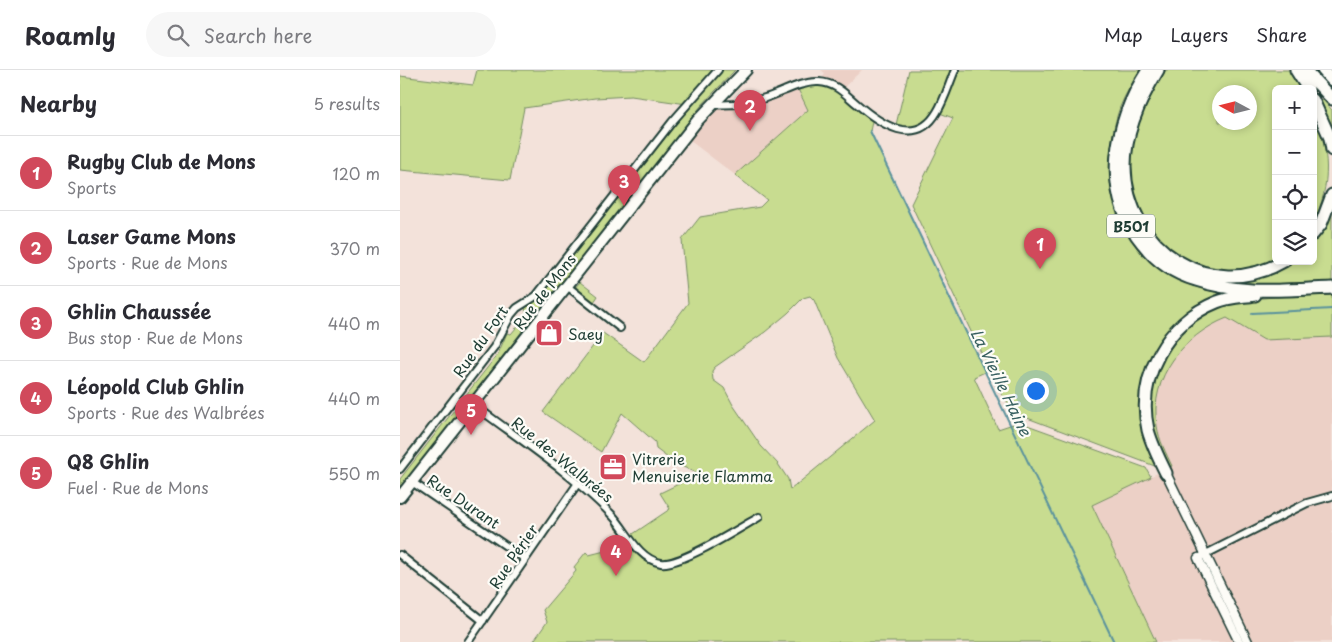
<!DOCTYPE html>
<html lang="en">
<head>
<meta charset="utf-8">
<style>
  body { margin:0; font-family:"Playpen Sans",sans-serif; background:#f7f7f7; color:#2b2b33 }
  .controls { position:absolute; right:15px; top:15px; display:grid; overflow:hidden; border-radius:8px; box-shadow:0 2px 8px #0003 }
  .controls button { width:45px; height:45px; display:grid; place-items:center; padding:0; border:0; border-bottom:1px solid #e1e1e2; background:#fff; color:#2b2b33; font:25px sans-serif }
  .compass { position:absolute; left:812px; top:15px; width:45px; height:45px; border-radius:50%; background:#fff; box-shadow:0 2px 8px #0003; rotate:277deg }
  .you { position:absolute; left:635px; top:320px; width:18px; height:18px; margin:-12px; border:4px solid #fff; border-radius:50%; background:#1a73e8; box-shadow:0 0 0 8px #1a73e833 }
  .badge { display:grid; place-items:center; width:32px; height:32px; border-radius:50%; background:#d1495b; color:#fff; font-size:16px; font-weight:700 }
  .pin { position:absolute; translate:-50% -41px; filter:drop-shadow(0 1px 2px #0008) }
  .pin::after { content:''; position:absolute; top:26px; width:18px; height:15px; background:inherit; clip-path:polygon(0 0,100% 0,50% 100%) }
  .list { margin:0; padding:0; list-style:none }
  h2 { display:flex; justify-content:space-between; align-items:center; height:65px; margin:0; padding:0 20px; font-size:21px }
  h2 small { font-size:16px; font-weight:400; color:#7c7c81 }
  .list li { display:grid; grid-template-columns:32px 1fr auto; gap:15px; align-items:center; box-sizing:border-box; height:75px; padding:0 20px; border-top:1px solid #e1e1e2 }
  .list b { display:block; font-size:19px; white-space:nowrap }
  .list p { margin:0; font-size:16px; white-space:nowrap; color:#7c7c81 }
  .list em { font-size:16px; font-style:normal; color:#7c7c81 }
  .icon { flex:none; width:28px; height:28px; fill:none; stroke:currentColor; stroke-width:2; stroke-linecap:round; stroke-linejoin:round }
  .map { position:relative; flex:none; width:932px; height:572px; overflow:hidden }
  header { display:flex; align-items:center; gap:30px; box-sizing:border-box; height:70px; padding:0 25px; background:#fff; border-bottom:1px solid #e1e1e2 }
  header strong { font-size:24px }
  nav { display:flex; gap:28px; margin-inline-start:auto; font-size:18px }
  .search { width:350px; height:45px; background:#f7f7f7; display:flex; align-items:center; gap:12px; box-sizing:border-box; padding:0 18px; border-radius:28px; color:#7c7c81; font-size:19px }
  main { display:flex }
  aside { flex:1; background:#fff }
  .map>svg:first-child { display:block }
  .built { fill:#ecd0c6 }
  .green { fill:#c8dc90; stroke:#748c62; fill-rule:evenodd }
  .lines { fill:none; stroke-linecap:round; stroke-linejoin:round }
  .stream { stroke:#5a929d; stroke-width:2 }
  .minor-casing { stroke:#1f3d34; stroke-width:10 }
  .tertiary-casing { stroke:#1f3d34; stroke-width:11 }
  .primary-casing { stroke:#1f3d34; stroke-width:14 }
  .motorway-casing { stroke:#1f3d34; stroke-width:15 }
  .minor { stroke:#fdfcf7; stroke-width:6 }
  .tertiary { stroke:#fdfcf7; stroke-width:8 }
  .primary { stroke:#fdfcf7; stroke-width:10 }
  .motorway { stroke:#fdfcf7; stroke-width:11 }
  .labels { text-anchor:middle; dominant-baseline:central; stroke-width:4.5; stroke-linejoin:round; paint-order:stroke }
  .shield { fill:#fdfcf7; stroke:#62766e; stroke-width:1 }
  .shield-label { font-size:14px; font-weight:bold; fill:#1f3d34 }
  .street-label { font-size:15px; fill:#1f3d34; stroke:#fdfcf7 }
  .poi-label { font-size:15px; fill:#1f3d34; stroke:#fdfcf7; text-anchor:start }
  .water-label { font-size:16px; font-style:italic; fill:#386060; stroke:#fdfcf7 }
</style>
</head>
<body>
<header>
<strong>Roamly</strong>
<div class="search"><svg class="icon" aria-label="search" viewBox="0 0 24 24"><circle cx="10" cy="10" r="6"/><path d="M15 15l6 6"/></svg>Search here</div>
<nav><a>Map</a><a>Layers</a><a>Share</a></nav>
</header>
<main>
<aside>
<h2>Nearby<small>5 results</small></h2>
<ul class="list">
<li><span class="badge">1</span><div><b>Rugby Club de Mons</b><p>Sports</p></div><em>120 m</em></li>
<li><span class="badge">2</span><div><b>Laser Game Mons</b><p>Sports · Rue de Mons</p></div><em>370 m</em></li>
<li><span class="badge">3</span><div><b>Ghlin Chaussée</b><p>Bus stop · Rue de Mons</p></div><em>440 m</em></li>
<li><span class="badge">4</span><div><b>Léopold Club Ghlin</b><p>Sports · Rue des Walbrées</p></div><em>440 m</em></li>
<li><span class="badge">5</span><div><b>Q8 Ghlin</b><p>Fuel · Rue de Mons</p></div><em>550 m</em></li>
</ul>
</aside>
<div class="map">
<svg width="932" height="572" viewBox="0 0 932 572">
  <rect width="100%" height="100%" fill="#f3e2da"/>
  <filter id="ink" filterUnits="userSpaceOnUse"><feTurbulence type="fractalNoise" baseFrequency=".02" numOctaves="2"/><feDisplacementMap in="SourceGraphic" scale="10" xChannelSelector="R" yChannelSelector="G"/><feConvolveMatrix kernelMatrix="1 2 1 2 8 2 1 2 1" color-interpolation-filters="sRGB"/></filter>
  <g filter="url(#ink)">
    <path class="built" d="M421,0H462L441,20L421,12L425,3Z
      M397,17L408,40L335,105L285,67L312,34L327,36Z
      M932,225V572H756L692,435L768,398L755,363V306L818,238L856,230L893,226Z"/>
    <path class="green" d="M77,0H318L287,34L231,26L195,28L124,38L110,110L0,100V6L73,15Z
      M323,0H335L301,36L135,247H133L0,419V409L98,284L107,263L111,264L127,245L125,238L145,222L301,22Z
      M509,0H740C733,12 725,24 720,37C698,99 712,176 774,208C791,217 810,221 829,225L790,243L744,313L760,398L622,346L612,338L599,321L511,134L553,48L537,42L524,57L495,59Z
      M766,0H890L902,19H876V189C860,195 846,200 828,200C770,201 727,143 731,87C733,56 750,26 766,0ZM819,22H849V52H819Z
      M429,13L473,47L470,61L585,302L574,307L598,359L619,352L746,398L751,407L692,435L756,572H133L147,552L143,540L176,501L174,497L186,482L189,485L209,480L210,483L225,479L227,484L232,482L233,477L214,456L216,449L230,466L270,439L260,423L297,405L295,402L276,394L256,379L255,372L222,343L201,382L143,342L203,263L244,292L288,233L282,170L300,147L360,137L367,130L335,105L408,40L397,17ZM410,226L414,230L438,288L475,350L390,420L388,409L378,394L361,376L333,335L324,318L313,310L312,301L315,297L365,262L388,243L403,228Z
      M923,30L932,40V58L920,31Z
      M913,39C930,83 932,111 913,155Z
      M932,140V214L834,216L810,209L835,211L858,207L891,191H913V171L920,163Z
      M180,212L198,226L194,232H187L172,221Z
      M932,225V267L864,270L827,248C784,265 749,307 757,356C759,370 766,383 772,396L768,398C764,387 757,374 754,362C742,311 769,257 818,238C852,225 897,226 932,225Z"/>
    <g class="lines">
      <path class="stream" d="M470,61L714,572
        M852,243L932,239"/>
      <defs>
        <path id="minor" d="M312,34C330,36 348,33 365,28C382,23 401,11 419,12C436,13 445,24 457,34C480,54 516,78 537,42C545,29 549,14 555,0
          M167,216L220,258
          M74,335C119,369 174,405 213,446C227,461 238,489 261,493C280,496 340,458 359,447
          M0,399L94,277L111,245L117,238L136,226L272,52L318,0
          M12,412L125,489
          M0,485L83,551
          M802,486L897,438L907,433L932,426
          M68,572L178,413"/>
        <path id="tertiary" d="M766,403L848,572
          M798,488L839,572"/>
        <path id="primary" d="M0,427L297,51L346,0"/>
        <path id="motorway" d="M748,0C714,53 700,122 743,174C756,191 775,204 796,210C840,225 887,220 932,218
          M758,0C740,29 725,62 725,96C726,179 810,234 884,191
          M896,0L908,19
          M905,0L932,29
          M923,0L932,10
          M913,30L930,68L932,80
          M913,164L921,154L932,125
          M766,403C759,389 752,375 748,360C736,307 767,252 817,232C829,227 842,227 855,225"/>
      </defs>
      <use href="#minor" class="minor-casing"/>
      <use href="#tertiary" class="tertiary-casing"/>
      <use href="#primary" class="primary-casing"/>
      <use href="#motorway" class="motorway-casing"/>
      <use href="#minor" class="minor"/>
      <use href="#tertiary" class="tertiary"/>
      <use href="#primary" class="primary"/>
      <use href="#motorway" class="motorway"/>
    </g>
  </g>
  <defs>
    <symbol id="shop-square" viewBox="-11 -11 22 22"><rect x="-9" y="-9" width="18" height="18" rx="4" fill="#d1495b" stroke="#fdfcf7"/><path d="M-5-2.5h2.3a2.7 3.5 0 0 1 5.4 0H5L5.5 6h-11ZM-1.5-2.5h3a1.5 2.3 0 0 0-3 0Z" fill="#fff"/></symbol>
    <symbol id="office-square" viewBox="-11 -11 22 22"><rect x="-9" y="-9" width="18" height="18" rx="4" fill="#d1495b" stroke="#fdfcf7"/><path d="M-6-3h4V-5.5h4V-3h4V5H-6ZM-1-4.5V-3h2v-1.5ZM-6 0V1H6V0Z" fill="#fff"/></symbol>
  </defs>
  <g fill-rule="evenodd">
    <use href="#shop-square" x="133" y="247" width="32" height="32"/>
    <use href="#office-square" x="197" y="381" width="32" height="32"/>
  </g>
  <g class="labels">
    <rect class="shield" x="707" y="144.5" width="48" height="23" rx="4"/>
    <g class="shield-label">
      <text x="731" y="156">B501</text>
    </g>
    <g class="street-label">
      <text transform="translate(144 221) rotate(-52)">Rue de Mons</text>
      <text transform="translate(80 271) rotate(-55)">Rue du Fort</text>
      <text transform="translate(163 389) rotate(39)">Rue des Walbrées</text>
      <text transform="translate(64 431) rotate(34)">Rue Durant</text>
      <text transform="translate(113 486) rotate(-56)">Rue Périer</text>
    </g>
    <g class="poi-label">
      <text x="168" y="263">Saey</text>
      <text x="232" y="388">Vitrerie<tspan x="232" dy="17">Menuiserie Flamma</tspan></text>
    </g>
    <g class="water-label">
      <text transform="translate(602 312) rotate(64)">La Vieille Haine</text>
    </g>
  </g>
</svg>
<div class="controls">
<button>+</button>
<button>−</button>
<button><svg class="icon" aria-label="locate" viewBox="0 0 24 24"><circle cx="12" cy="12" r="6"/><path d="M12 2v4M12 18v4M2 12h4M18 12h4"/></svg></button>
<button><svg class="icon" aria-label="layers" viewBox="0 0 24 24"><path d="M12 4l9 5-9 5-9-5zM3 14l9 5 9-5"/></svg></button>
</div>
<svg class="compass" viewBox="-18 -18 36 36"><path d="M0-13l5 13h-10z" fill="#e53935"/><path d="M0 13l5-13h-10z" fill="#7c7c81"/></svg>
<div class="you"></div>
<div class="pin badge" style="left:640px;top:199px">1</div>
<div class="pin badge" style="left:350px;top:61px">2</div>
<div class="pin badge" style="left:224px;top:136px">3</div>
<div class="pin badge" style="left:216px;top:506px">4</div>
<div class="pin badge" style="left:71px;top:365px">5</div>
</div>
</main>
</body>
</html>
